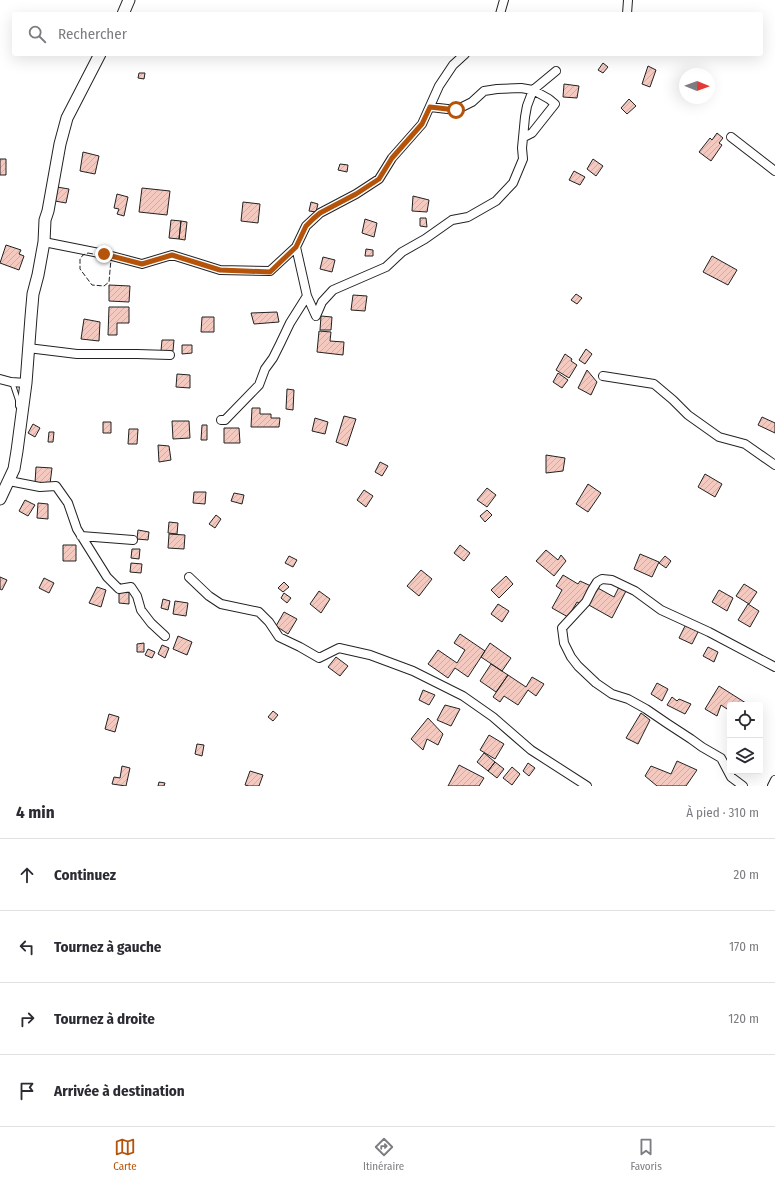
<!DOCTYPE html>
<html lang="fr">
<head>
<meta charset="utf-8">
<style>
  body { margin:0; font-family:"Fira Sans Condensed",sans-serif; background:#f7f7f7; color:#2b2b33 }
  .controls { position:absolute; right:12px; bottom:12px; display:grid; overflow:hidden; border-radius:4px; box-shadow:0 4px 16px #0002 }
  .controls button { width:36px; height:36px; display:grid; place-items:center; padding:0; border:0; border-bottom:1px solid #e1e1e2; background:#fff; color:#2b2b33; font:20px sans-serif }
  .compass { position:absolute; left:679px; top:68px; width:36px; height:36px; border-radius:50%; background:#fff; box-shadow:0 4px 16px #0002; rotate:91deg }
  .stop { position:absolute; width:12px; height:12px; margin:-9px; border:3px solid #b45309; border-radius:50%; background:#fff }
  .stop.end { background:#b45309; border-color:#fff; box-shadow:0 1px 4px #0008 }
  .list { margin:0; padding:0; list-style:none }
  h2 { display:flex; justify-content:space-between; align-items:center; height:52px; margin:0; padding:0 16px; font-size:17px }
  h2 small { font-size:13px; font-weight:400; color:#7c7c81 }
  .list li { display:grid; grid-template-columns:26px 1fr auto; gap:12px; align-items:center; box-sizing:border-box; height:72px; padding:0 16px; border-top:1px solid #e1e1e2 }
  .list b { display:block; font-size:15px; white-space:nowrap }
  .list em { font-size:13px; font-style:normal; color:#7c7c81 }
  .icon { flex:none; width:22px; height:22px; fill:none; stroke:currentColor; stroke-width:2; stroke-linecap:round; stroke-linejoin:round }
  .map { position:relative; flex:none; width:775px; height:786px; overflow:hidden }
  .search { position:absolute; background:#fff; box-shadow:0 4px 16px #0002; left:12px; right:12px; top:12px; height:44px; display:flex; align-items:center; gap:10px; box-sizing:border-box; padding:0 14px; border-radius:4px; color:#7c7c81; font-size:15px }
  .sheet { height:340px; background:#fff }
  nav { display:flex; justify-content:space-around; align-items:center; box-sizing:border-box; height:56px; border-top:1px solid #e1e1e2; background:#fff; font-size:11px; color:#7c7c81 }
  nav a { display:grid; justify-items:center; gap:2px }
  nav .on { color:#b45309 }
  .map>svg:first-child { display:block }
  .building { fill:url(#building-hatch); stroke:#222 }
  .lines { fill:none; stroke-linecap:round; stroke-linejoin:round }
  .service-casing { stroke:#222; stroke-width:6 }
  .minor-casing { stroke:#222; stroke-width:10 }
  .tertiary-casing { stroke:#222; stroke-width:13 }
  .service { stroke:#fff; stroke-width:4 }
  .minor { stroke:#fff; stroke-width:8 }
  .tertiary { stroke:#fff; stroke-width:11 }
  .fence { stroke:#222; stroke-width:1; stroke-dasharray:5 2; stroke-linecap:butt }
  .route { stroke:#b45309; stroke-width:5 }
</style>
</head>
<body>
<div class="map">
<svg width="775" height="786" viewBox="0 0 775 786">
  <defs>
    <pattern id="building-hatch" width="6" height="6" patternUnits="userSpaceOnUse"><rect width="6" height="6" fill="#f3c9c0"/><path d="M-1 1l2-2M0 6l6-6M5 7l2-2" fill="none" stroke="#d0aca5"/></pattern>
  </defs>
  <rect width="100%" height="100%" fill="#fff"/>
  <path class="building" d="M603,63L608,67L603,73L598,70Z
    M648,66L656,70L650,87L642,84Z
    M139,73H145L144,79L138,78Z
    M564,84L579,86L577,98L563,97Z
    M629,99L636,106L627,114L621,108Z
    M717,133L723,138L719,143L722,145L711,161L699,152L710,138L712,140Z
    M83,152L99,156L95,174L80,171Z
    M0,159H6V175H0Z
    M593,159L603,166L596,176L587,169Z
    M340,164L348,165L347,172L338,170Z
    M574,171L585,177L580,185L569,180Z
    M57,187L69,189L66,203L55,201Z
    M142,188L170,191L167,215L139,212Z
    M117,194L128,197L124,216L117,214L119,209L114,208Z
    M413,196L429,200L427,212L412,211Z
    M243,202L260,204L258,223L241,221Z
    M311,202L318,204L316,212L309,211Z
    M420,218H426L427,227L420,226Z
    M365,219L377,223L374,237L362,233Z
    M171,220L181,221L179,239L169,238Z
    M181,221L187,222L185,240L179,239Z
    M6,245L21,250L19,254L24,256L19,270L0,263Z
    M366,249L373,250V256H365Z
    M712,256L737,270L728,285L703,272Z
    M323,257L335,260L332,272L320,269Z
    M109,285L130,286L129,302L109,301Z
    M576,294L582,298L577,304L571,300Z
    M353,295L367,296L365,311L351,310Z
    M109,307H129V323H117V335H108Z
    M277,312L279,322L254,324L251,313Z
    M321,316L332,317L331,330H320Z
    M202,317H214V332H201Z
    M84,319L100,322L99,341L81,339Z
    M319,331L331,332L330,341L344,342L343,355L317,352Z
    M162,340H174L173,351H161Z
    M182,345H192V353L182,354Z
    M586,349L592,354L585,364L579,360Z
    M565,354L572,359L571,361L577,365L569,378L556,370Z
    M587,370L597,382L591,395L578,388Z
    M558,373L568,380L562,388L553,382Z
    M177,374L190,375V388L176,387Z
    M287,389L294,390L293,410L286,409Z
    M252,408H260V414H271V418H280L279,427H251Z
    M344,416L356,419L347,446L336,442Z
    M762,417L775,423V433L758,425Z
    M315,418L328,422L325,434L312,431Z
    M172,421H189L190,438L173,439Z
    M103,422H111V433H103Z
    M33,424L40,428L35,437L28,433Z
    M202,425H207V440H201Z
    M224,428H239L240,443H224Z
    M129,429H138L137,444H128Z
    M49,432H54L53,442H48Z
    M158,445L169,446L171,460L159,462Z
    M546,455L565,458L563,471L546,473Z
    M380,462L388,466L382,476L375,472Z
    M36,467L52,468L50,484L35,483Z
    M705,474L722,484L715,497L698,487Z
    M588,484L601,493L588,512L576,504Z
    M487,488L496,495L487,507L477,500Z
    M364,490L373,496L366,507L357,500Z
    M194,492H206L205,504L193,503Z
    M234,493L244,495L242,504L231,501Z
    M25,500L35,505L28,516L19,511Z
    M38,503L48,504V519L37,518Z
    M487,510L492,515L485,522L480,516Z
    M216,515L221,519L215,528L209,524Z
    M169,522L178,523L177,534L168,533Z
    M138,530L149,532L148,540L137,539Z
    M169,534L185,535L184,549L168,548Z
    M63,545H76V561H63Z
    M460,545L470,553L464,561L454,553Z
    M132,549H140L139,559L131,558Z
    M546,550L558,560L561,555L566,561L554,576L536,561Z
    M640,554L659,562L652,577L634,569Z
    M289,556L297,560L293,567L285,563Z
    M665,556L671,561L666,568L659,563Z
    M131,563L142,564L141,573L130,572Z
    M421,570L432,579L419,596L407,586Z
    M563,575L578,584L580,581L591,586L581,604L577,602L568,617L552,608L562,590L556,586Z
    M506,576L513,584L499,598L491,590Z
    M0,577L7,580L2,590L0,589Z
    M44,578L54,583L49,593L39,588Z
    M284,582L289,587L283,592L278,588Z
    M744,584L757,592L749,604L736,596Z
    M97,587L106,590L101,607L89,603Z
    M596,587L614,597L619,587L626,591L612,618L587,604Z
    M719,590L733,598L727,611L712,602Z
    M119,591L129,592V604L119,603Z
    M319,591L330,599L321,613L310,604Z
    M284,593L291,598L287,603L281,598Z
    M163,599L170,601L168,610L161,608Z
    M175,601L188,603L186,616L173,614Z
    M498,604L509,611L502,622L491,614Z
    M748,604L759,611L750,627L738,620Z
    M284,612L297,619L288,634L276,626Z
    M686,624L699,630L692,644L679,638Z
    M460,634L485,651L468,677L455,668L448,678L428,664L438,650L457,663L465,650L454,643Z
    M178,636L192,642L187,655L173,649Z
    M144,643V652H137V644Z
    M490,643L511,658L502,671L481,657Z
    M162,645L169,648L165,658L158,654Z
    M708,647L718,652L714,662L703,656Z
    M148,649L155,652L152,658L145,655Z
    M336,657L348,666L340,676L328,667Z
    M491,664L508,675L496,692L480,681Z
    M508,675L526,687L532,677L544,684L536,696L528,690L518,705L504,696L500,702L493,697Z
    M657,683L668,689L662,701L651,694Z
    M719,686L749,705H730V711L721,705L717,716L705,709Z
    M423,690L435,695L429,705L419,700Z
    M672,697L677,701L679,699L691,704L685,714L667,705Z
    M445,705L460,709L451,726L437,720Z
    M273,711L278,715L273,721L268,717Z
    M641,713L650,720L638,744L626,738Z
    M109,714L119,717L115,732L105,729Z
    M428,718L443,734L438,745L427,739L423,750L411,739Z
    M489,735L504,744L495,759L480,750Z
    M197,744L204,745L202,756L195,754Z
    M484,753L495,762L488,771L477,762Z
    M677,761L697,770L686,786H657L645,776L651,766L671,774Z
    M495,762L504,769L497,778L488,771Z
    M528,763L535,768L529,776L523,771Z
    M459,765L484,778L479,786H448Z
    M122,766L130,768L126,786L112,784L114,777L120,778Z
    M512,767L520,774L512,785L503,778Z
    M250,771L263,775L259,786H249L245,785Z
    M159,782L165,783L164,786H158Z"/>
  <g class="lines">
    <defs>
      <path id="service" d="M12,382L18,400V406"/>
      <path id="minor" d="M500,14L504,0
        M627,14L628,0
        M430,107L456,110L472,102L484,91L497,89L521,88L533,90L549,99L555,104L532,133L524,137
        M731,137L775,171
        M44,242L104,254L142,264L172,255L220,270L270,271L296,247
        M307,296L316,316L322,302L333,290L386,267L402,252L425,239L452,220L468,217L496,201L513,183L523,159L522,148L525,117L527,106L533,90L556,71
        M28,348L77,354H137L170,355
        M603,376L654,384L673,400L688,415L719,437L745,444L775,465
        M0,379L11,382L26,383
        M221,420H225L259,385L265,369L273,358L280,344L290,323L307,296L296,247L306,226L320,213L356,194L379,179L392,158L422,124L439,86L453,65L465,54
        M9,481L40,487L56,486L68,503L77,529L107,577L119,589L131,587L137,596L141,610L151,623L165,636
        M81,536L133,540
        M189,577L209,596L221,604L259,612L269,622L279,637L300,647L319,658L339,648L370,655L413,671L463,696L493,717L531,750L587,786
        M743,786L731,777L721,758L702,747L691,739L668,724L646,709L628,699L612,694L596,683L578,666L571,657L564,643L562,628L586,602L592,590L597,582L602,579L612,580L635,591L661,610L709,632L775,667
        M772,786L775,780"/>
      <path id="tertiary" d="M123,14L129,0
        M0,499L14,469L17,451L26,383L31,317L33,294L38,275L44,242L45,220L48,211L60,144L67,118L100,54"/>
    </defs>
    <use href="#service" class="service-casing"/>
    <use href="#minor" class="minor-casing"/>
    <use href="#tertiary" class="tertiary-casing"/>
    <use href="#service" class="service"/>
    <use href="#minor" class="minor"/>
    <use href="#tertiary" class="tertiary"/>
    <path class="fence" d="M88,253L109,257L111,259L109,282L104,286L92,285L80,269V259L83,255Z"/>
  </g>
  <g class="lines">
    <path class="route" d="M104,254L142,264L172,255L220,270L270,272L296,247L306,226L313,219L320,213L356,194L379,179L392,158L422,124L430,107L456,110"/>
  </g>
</svg>
<div class="controls">
<button><svg class="icon" aria-label="locate" viewBox="0 0 24 24"><circle cx="12" cy="12" r="6"/><path d="M12 2v4M12 18v4M2 12h4M18 12h4"/></svg></button>
<button><svg class="icon" aria-label="layers" viewBox="0 0 24 24"><path d="M12 4l9 5-9 5-9-5zM3 14l9 5 9-5"/></svg></button>
</div>
<svg class="compass" viewBox="-18 -18 36 36"><path d="M0-13l5 13h-10z" fill="#e53935"/><path d="M0 13l5-13h-10z" fill="#7c7c81"/></svg>
<div class="stop" style="left:456px;top:110px"></div>
<div class="stop end" style="left:104px;top:254px"></div>
<div class="search"><svg class="icon" aria-label="search" viewBox="0 0 24 24"><circle cx="10" cy="10" r="6"/><path d="M15 15l6 6"/></svg>Rechercher</div>
</div>
<section class="sheet">
<h2>4 min<small>À pied · 310 m</small></h2>
<ul class="list">
<li><svg class="icon" aria-label="ahead" viewBox="0 0 24 24"><path d="M12 20V5M6 11l6-6 6 6"/></svg><div><b>Continuez</b></div><em>20 m</em></li>
<li><svg class="icon" aria-label="left" viewBox="0 0 24 24"><path d="M17 20v-9H6M10 6l-5 5 5 5"/></svg><div><b>Tournez à gauche</b></div><em>170 m</em></li>
<li><svg class="icon" aria-label="right" viewBox="0 0 24 24"><path d="M7 20v-9h11M14 6l5 5-5 5"/></svg><div><b>Tournez à droite</b></div><em>120 m</em></li>
<li><svg class="icon" aria-label="arrive" viewBox="0 0 24 24"><path d="M6 21V4h12l-3 4 3 4H6"/></svg><div><b>Arrivée à destination</b></div></li>
</ul>
</section>
<nav>
<a class="on"><svg class="icon" aria-label="map" viewBox="0 0 24 24"><path d="M3 6l6-2 6 2 6-2v14l-6 2-6-2-6 2zM9 4v14M15 6v14"/></svg>Carte</a>
<a><svg class="icon" aria-label="directions" viewBox="0 0 24 24"><path d="M12 3l9 9-9 9-9-9zM9 14v-3h6M13 9l2 2-2 2"/></svg>Itinéraire</a>
<a><svg class="icon" aria-label="saved" viewBox="0 0 24 24"><path d="M7 4h10v16l-5-4-5 4z"/></svg>Favoris</a>
</nav>
</body>
</html>
